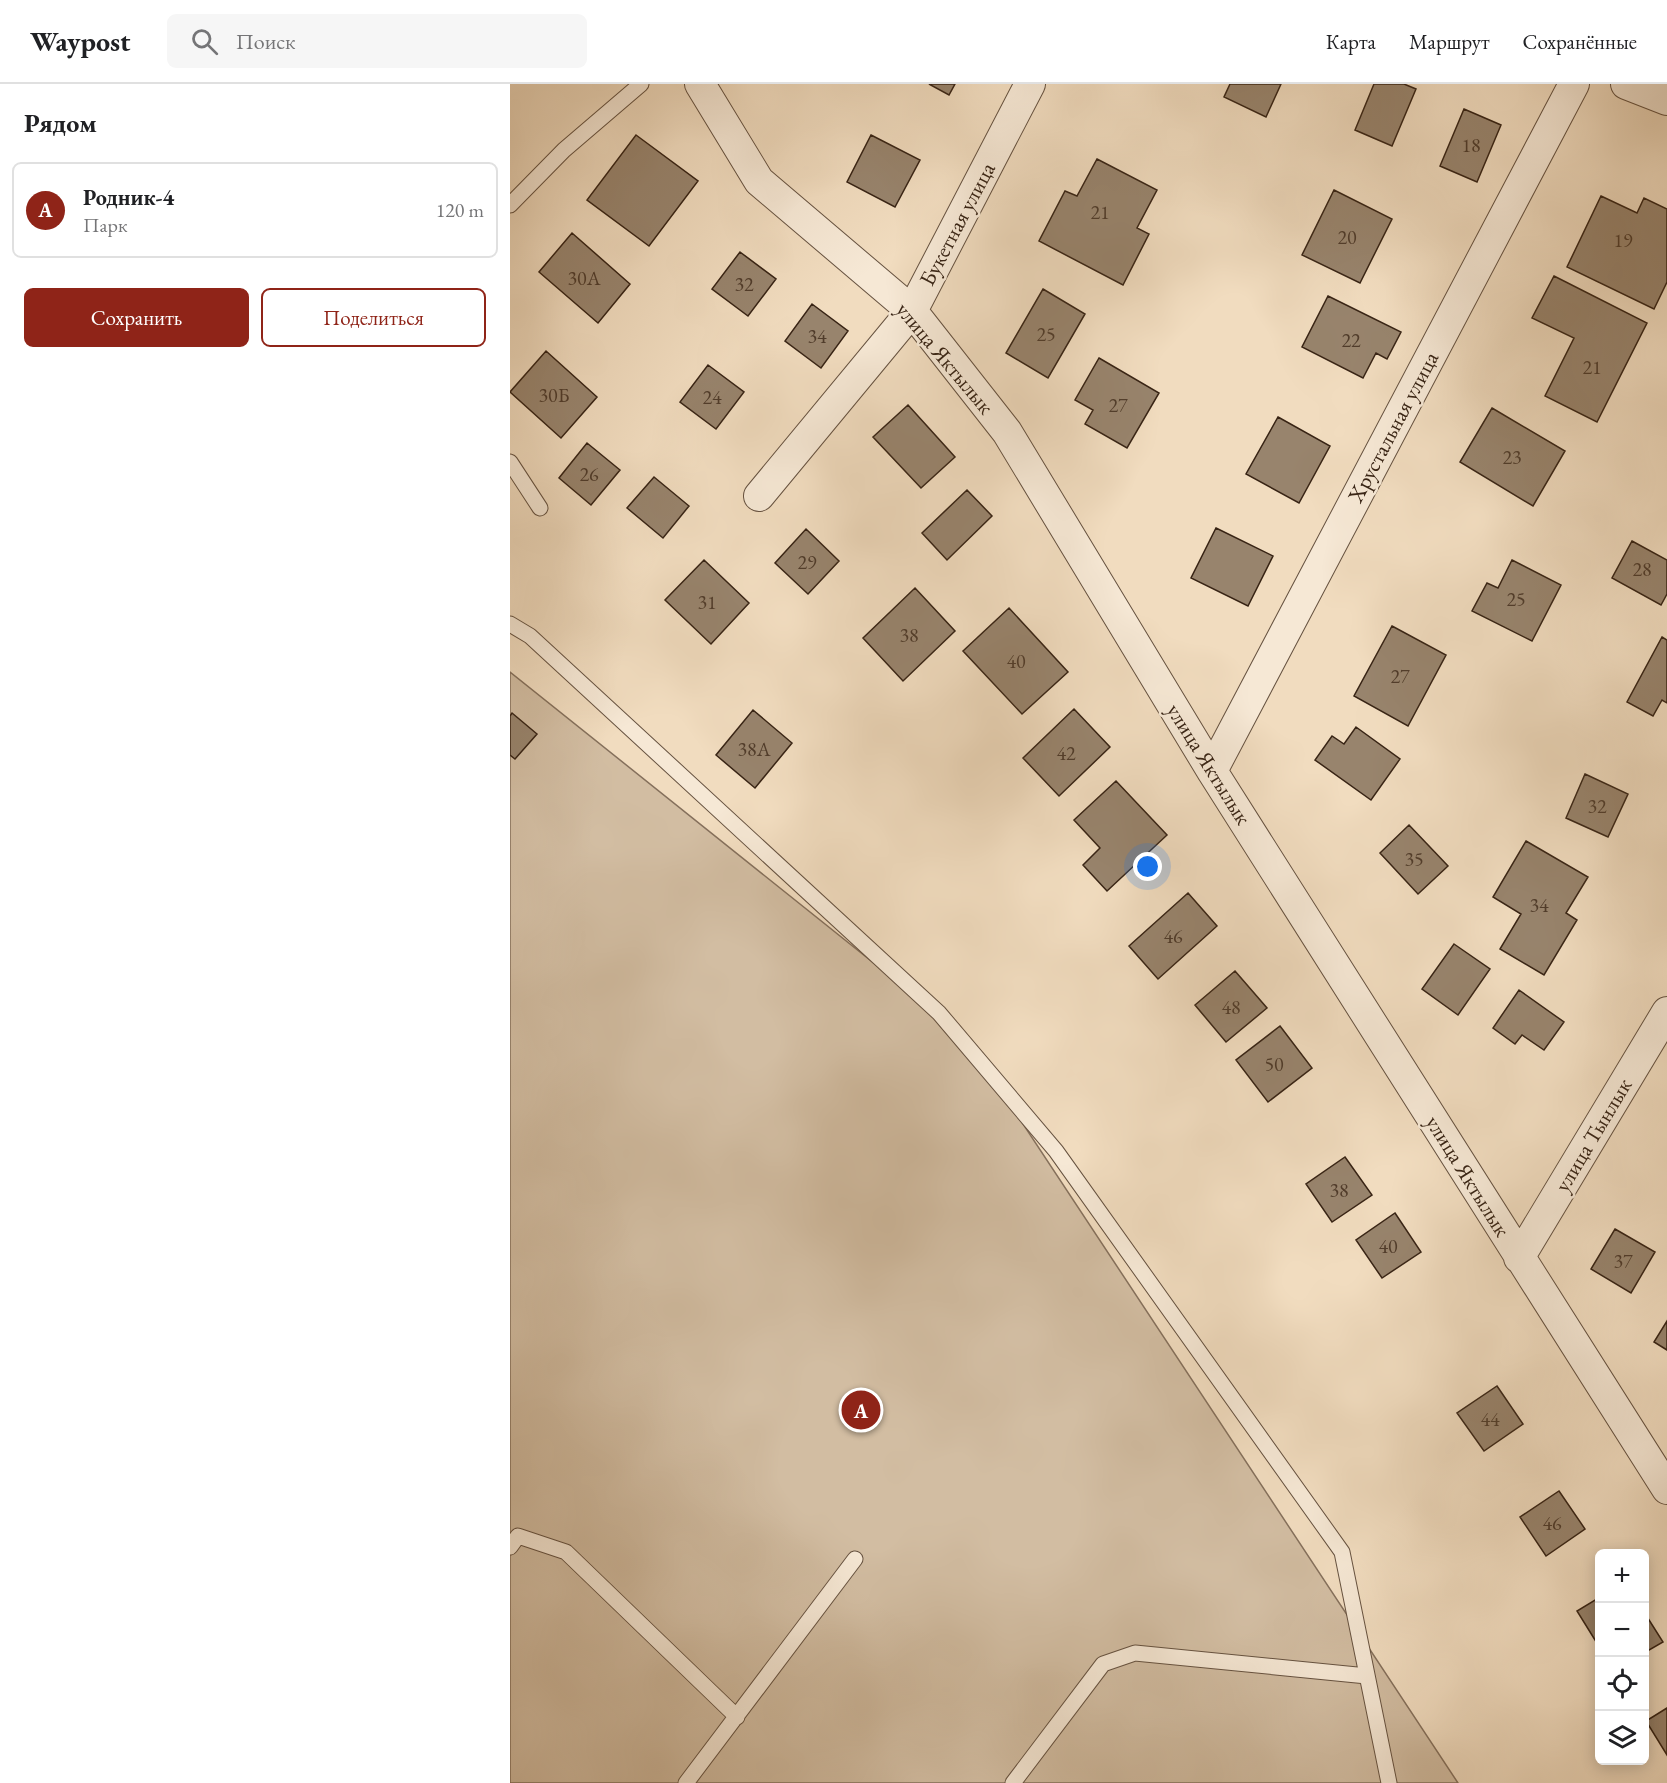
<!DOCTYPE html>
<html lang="ru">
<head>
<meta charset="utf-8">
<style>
  body { margin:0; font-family:"EB Garamond",serif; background:#f6f6f6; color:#202124 }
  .controls { position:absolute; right:18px; bottom:18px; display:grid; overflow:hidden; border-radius:9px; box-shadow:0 3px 15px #0003 }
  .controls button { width:54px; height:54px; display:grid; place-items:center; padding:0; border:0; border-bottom:2px solid #e0e0e0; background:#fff; color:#202124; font:30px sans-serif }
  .you { position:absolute; left:638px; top:783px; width:21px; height:21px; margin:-15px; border:4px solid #fff; border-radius:50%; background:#1a73e8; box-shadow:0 0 0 9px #1a73e833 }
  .badge { display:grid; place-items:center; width:39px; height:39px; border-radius:50%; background:#8f2418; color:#fff; font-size:20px; font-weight:700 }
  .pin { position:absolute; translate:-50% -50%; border:3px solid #fff; box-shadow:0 2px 6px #0006 }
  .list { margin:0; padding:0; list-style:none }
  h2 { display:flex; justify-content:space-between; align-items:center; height:78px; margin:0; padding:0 24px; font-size:26px }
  h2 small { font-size:20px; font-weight:400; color:#757577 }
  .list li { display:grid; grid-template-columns:39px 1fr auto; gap:18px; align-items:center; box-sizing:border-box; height:96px; margin:0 12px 12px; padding:0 12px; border:2px solid #e0e0e0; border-radius:9px }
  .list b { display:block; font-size:22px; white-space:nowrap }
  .list p { margin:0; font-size:20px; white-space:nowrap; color:#757577 }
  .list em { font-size:20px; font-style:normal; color:#757577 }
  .actions { display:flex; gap:12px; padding:18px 24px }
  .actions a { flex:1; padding:14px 0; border:2px solid #8f2418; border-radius:9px; text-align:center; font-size:21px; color:#8f2418 }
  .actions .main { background:#8f2418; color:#fff }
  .icon { flex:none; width:33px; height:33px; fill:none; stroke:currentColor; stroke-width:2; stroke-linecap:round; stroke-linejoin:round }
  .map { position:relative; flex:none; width:1157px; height:1699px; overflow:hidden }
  header { display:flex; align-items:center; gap:36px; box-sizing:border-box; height:84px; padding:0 30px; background:#fff; border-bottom:2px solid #e0e0e0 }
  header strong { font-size:28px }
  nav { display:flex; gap:33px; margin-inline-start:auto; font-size:21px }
  .search { width:420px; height:54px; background:#f6f6f6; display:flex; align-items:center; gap:15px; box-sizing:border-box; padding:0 21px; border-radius:9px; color:#757577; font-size:22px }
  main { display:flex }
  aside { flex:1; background:#fff }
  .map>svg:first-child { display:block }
  .green { fill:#d2bda2; stroke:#85705c; stroke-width:1.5 }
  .building { fill:#98846d; stroke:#382415; stroke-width:1.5 }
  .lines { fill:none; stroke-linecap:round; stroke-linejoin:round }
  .service-casing { stroke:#665240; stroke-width:17 }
  .minor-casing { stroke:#665240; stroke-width:32 }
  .service { stroke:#f6e8d5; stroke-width:15 }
  .minor { stroke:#f6e8d5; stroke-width:30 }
  .labels { text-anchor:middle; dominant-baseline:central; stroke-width:5; stroke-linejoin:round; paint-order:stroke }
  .number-label { font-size:20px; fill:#503c2b }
  .street-label { font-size:22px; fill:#382415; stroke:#f6e8d5 }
</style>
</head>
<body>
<header>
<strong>Waypost</strong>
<div class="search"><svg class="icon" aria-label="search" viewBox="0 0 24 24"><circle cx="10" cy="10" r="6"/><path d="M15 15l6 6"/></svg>Поиск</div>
<nav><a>Карта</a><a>Маршрут</a><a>Сохранённые</a></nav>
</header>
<main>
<aside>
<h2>Рядом<small></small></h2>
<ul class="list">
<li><span class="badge">A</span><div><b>Родник-4</b><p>Парк</p></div><em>120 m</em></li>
</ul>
<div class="actions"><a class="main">Сохранить</a><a>Поделиться</a></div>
</aside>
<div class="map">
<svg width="1157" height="1699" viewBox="0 0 1157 1699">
  <rect width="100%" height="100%" fill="#f1dcbf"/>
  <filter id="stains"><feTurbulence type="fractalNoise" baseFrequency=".00333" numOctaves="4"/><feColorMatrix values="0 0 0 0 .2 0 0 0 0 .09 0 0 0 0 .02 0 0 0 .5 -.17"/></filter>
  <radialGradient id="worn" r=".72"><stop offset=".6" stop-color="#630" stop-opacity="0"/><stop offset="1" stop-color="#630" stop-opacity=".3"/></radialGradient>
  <path class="green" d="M0,588L455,952L948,1699H0Z"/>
  <path class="building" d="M419,0H445L439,11Z
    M720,0H771L756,33L714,13Z
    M864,0H894L906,5L882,62L845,46Z
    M954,25L991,41L967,98L930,82Z
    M126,51L188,97L139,162L77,116Z
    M361,51L410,76L385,123L337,98Z
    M587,75L647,106L627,144L639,150L613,201L529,157L555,107L567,112Z
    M824,106L882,135L850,199L792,171Z
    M1091,112L1127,129L1134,114L1157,125V198L1144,225L1057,183Z
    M62,149L120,200L88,239L29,188Z
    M230,168L266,195L238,232L202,205Z
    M1044,192L1137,239L1087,338L1035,312L1064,254L1022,234Z
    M533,205L575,230L538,294L496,269Z
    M818,212L891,248L877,275L866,269L853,294L792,263Z
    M302,220L338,247L311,284L275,257Z
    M36,267L87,313L51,354L0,308Z
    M589,274L649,309L617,364L575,340L583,326L565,316Z
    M198,281L234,308L206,345L170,318Z
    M398,321L445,373L411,404L363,353Z
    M982,324L1055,367L1023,422L950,378Z
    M768,333L820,362L789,419L736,390Z
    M77,359L110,386L81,421L49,394Z
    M144,393L179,422L153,454L117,424Z
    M457,406L482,432L437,476L412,449Z
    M706,444L763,472L738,522L681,494Z
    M296,445L329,477L298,510L265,479Z
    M1122,457L1157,476V510L1151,521L1102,494Z
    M194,476L239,519L201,560L155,516Z
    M1002,476L1051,501L1022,557L962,527L977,499L988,504Z
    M405,504L445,547L393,597L353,554Z
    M499,524L558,588L512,630L453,567Z
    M882,542L936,571L898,642L844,612Z
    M1152,553L1157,556V619L1152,616L1143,632L1117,618Z
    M564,625L600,663L549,712L513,674Z
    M243,626L282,659L245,704L206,671Z
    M2,629L27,650L5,675L0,671V632Z
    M846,643L890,675L861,716L805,676L822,652L834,660Z
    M1075,690L1118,710L1098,753L1056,734Z
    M606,697L657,751L597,807L573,781L590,764L564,736Z
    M899,741L938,782L908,810L870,769Z
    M1016,757L1078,793L1056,829L1067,836L1034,891L990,865L1011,830L983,813Z
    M678,809L707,842L648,895L619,862Z
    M944,860L980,885L948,931L912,905Z
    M725,887L757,924L716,958L685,921Z
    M1009,906L1054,938L1034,966L1012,951L1005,960L983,944Z
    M770,942L802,984L758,1018L726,976Z
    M835,1073L862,1111L822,1138L796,1100Z
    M885,1129L911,1168L872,1194L846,1156Z
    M1105,1145L1145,1168L1121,1209L1081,1185Z
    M1157,1237V1266L1144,1258Z
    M987,1302L1013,1340L974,1367L947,1329Z
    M1049,1407L1075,1445L1036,1472L1010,1433Z
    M1090,1513V1564L1067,1527Z
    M1134,1528L1153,1558L1134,1569Z
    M1157,1624V1671L1136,1637Z"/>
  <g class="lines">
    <defs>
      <path id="service" d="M0,121L54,66L131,0
        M0,378L30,424
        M0,540L20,552L429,929L546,1067L832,1468L879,1699
        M0,1463L8,1452L56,1468L227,1633
        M176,1699L345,1475
        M503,1699L593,1580L625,1569L857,1592"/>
      <path id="minor" d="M190,0L249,97L402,227L497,348L702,687L1157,1405
        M1116,0L1157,16
        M249,412L402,227L520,0
        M702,687L1064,0
        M1009,1174L1157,928"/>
    </defs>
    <use href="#service" class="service-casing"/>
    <use href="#minor" class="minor-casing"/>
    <use href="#service" class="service"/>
    <use href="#minor" class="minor"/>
  </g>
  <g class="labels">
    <g class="number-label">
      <text x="961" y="61">18</text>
      <text x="590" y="128">21</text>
      <text x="837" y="153">20</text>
      <text x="1113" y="156">19</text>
      <text x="74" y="194">30А</text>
      <text x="234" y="200">32</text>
      <text x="536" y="250">25</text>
      <text x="307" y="252">34</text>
      <text x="841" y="256">22</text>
      <text x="1082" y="283">21</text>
      <text x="44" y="311">30Б</text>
      <text x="202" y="313">24</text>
      <text x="608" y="321">27</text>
      <text x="1002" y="373">23</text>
      <text x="79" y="390">26</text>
      <text x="297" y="478">29</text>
      <text x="1132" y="485">28</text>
      <text x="1006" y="515">25</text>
      <text x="197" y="518">31</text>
      <text x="399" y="551">38</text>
      <text x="506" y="577">40</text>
      <text x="890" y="592">27</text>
      <text x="244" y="665">38А</text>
      <text x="556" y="669">42</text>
      <text x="1087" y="722">32</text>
      <text x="904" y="775">35</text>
      <text x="1029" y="821">34</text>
      <text x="663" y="852">46</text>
      <text x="721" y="923">48</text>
      <text x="764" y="980">50</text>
      <text x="829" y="1106">38</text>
      <text x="878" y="1162">40</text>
      <text x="1113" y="1177">37</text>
      <text x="980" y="1335">44</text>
      <text x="1042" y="1439">46</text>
    </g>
    <g class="street-label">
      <text transform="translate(447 140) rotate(-62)">Букетная улица</text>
      <text transform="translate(435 274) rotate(50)">улица Яктылык</text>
      <text transform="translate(883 343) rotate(-62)">Хрустальная улица</text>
      <text transform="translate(699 680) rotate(58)">улица Яктылык</text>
      <text transform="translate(1083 1051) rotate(-59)">улица Тынлык</text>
      <text transform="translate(958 1092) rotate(58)">улица Яктылык</text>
    </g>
  </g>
  <rect width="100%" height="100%" filter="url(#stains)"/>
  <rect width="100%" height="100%" fill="url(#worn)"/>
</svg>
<div class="controls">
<button>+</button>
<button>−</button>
<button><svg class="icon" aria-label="locate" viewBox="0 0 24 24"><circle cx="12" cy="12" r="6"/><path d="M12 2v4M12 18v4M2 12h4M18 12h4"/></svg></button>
<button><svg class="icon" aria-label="layers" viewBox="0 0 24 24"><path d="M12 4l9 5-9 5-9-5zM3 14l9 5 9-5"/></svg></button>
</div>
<div class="you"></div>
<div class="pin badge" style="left:351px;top:1326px">A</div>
</div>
</main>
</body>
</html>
